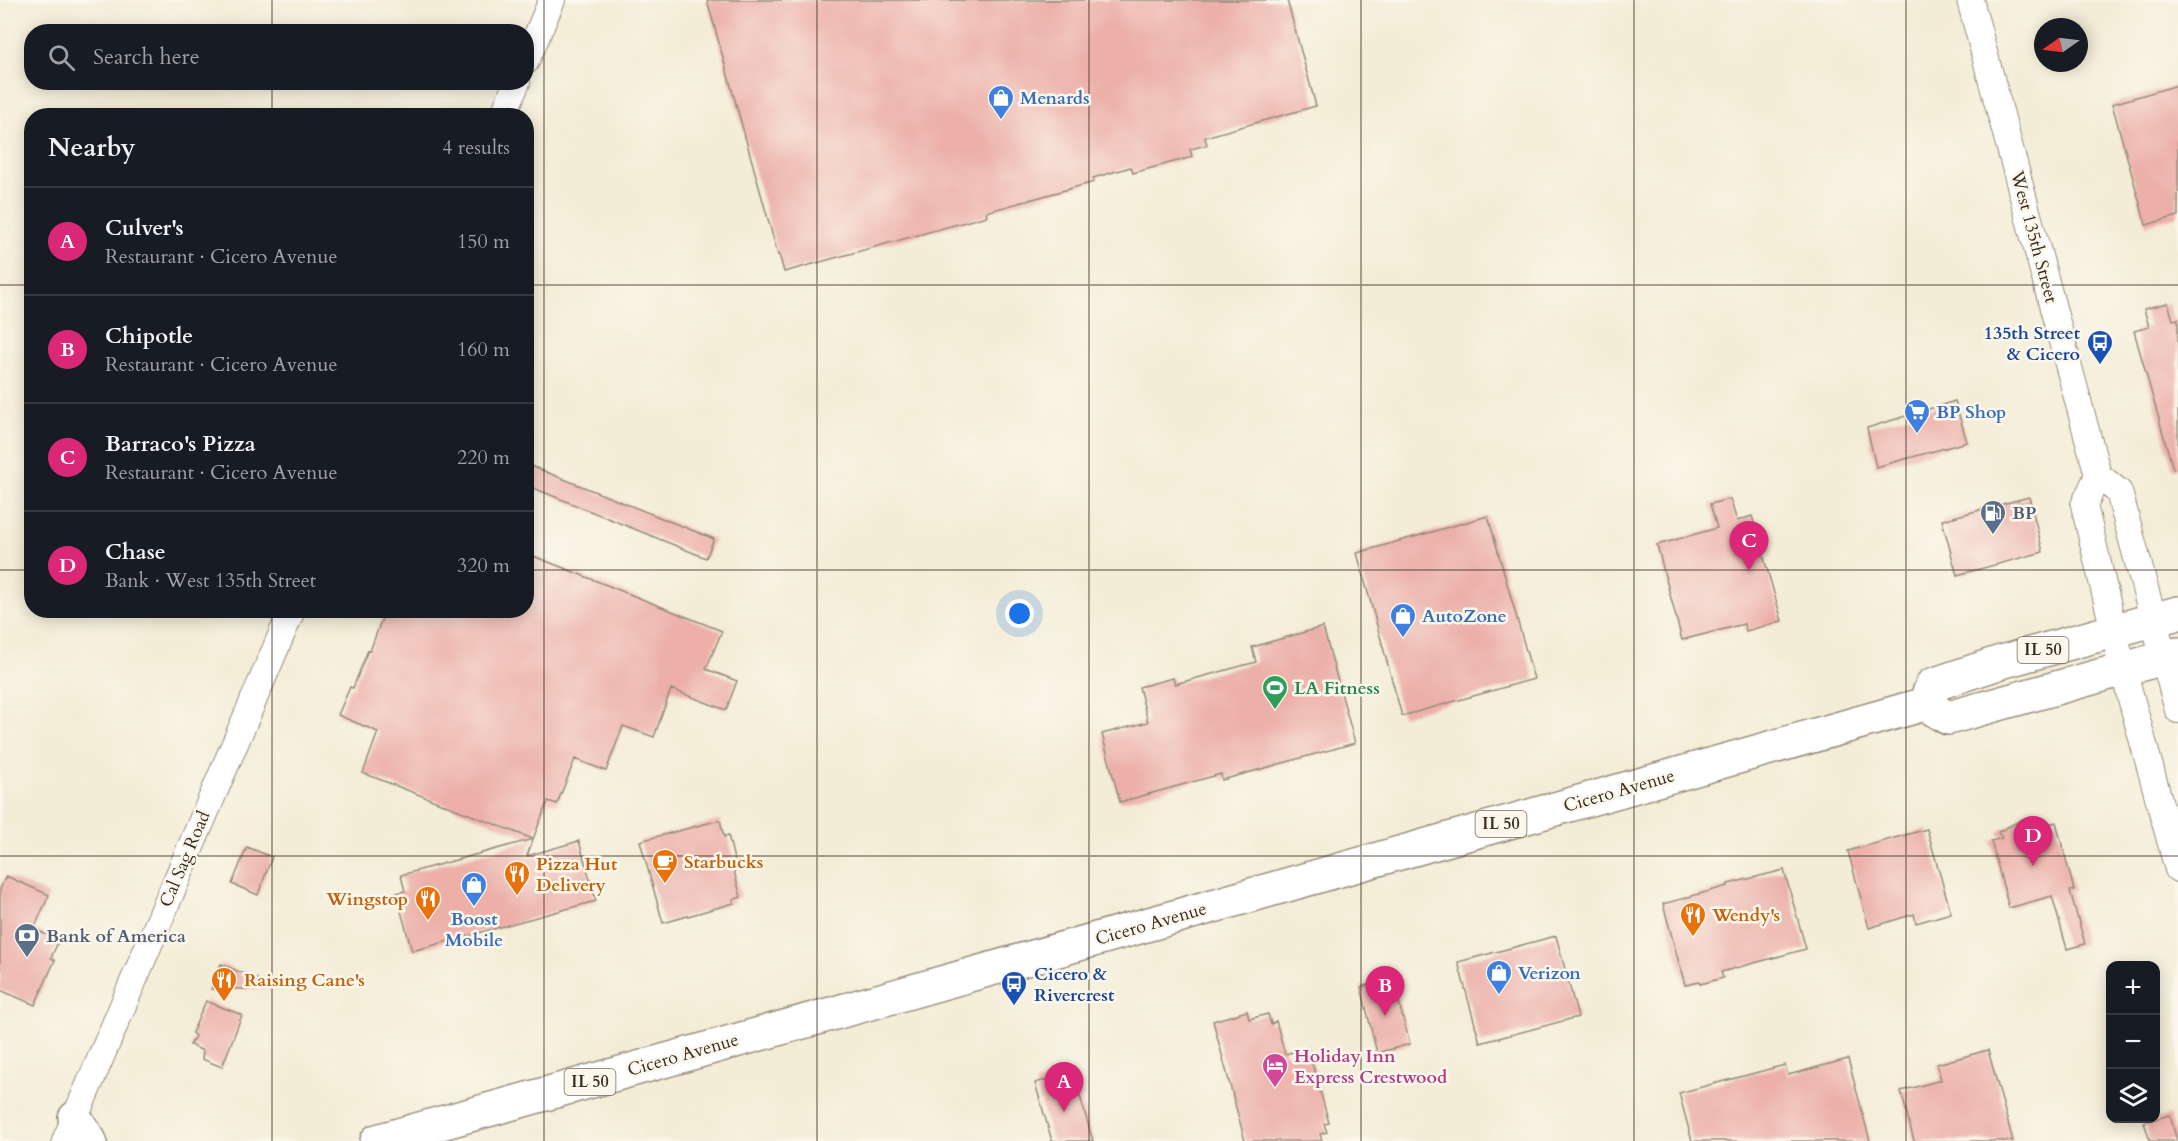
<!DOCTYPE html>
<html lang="en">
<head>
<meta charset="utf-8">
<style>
  body { margin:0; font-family:Cardo,serif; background:#20242c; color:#f1f3f6 }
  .controls { position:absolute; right:18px; bottom:18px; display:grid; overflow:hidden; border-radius:12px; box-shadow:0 3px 15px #0003 }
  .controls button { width:54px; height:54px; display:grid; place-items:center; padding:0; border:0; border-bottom:2px solid #363941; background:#171b24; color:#f1f3f6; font:30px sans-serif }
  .compass { position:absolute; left:2034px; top:18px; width:54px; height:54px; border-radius:50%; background:#171b24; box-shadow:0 3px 15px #0003; rotate:256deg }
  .you { position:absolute; left:1020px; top:614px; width:21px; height:21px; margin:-15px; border:4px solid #fff; border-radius:50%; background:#1a73e8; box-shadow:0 0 0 9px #1a73e833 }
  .badge { display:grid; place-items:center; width:39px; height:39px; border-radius:50%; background:#db2777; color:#fff; font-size:20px; font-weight:700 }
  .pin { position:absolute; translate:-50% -50px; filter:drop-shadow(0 2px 3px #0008) }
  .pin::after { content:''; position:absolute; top:32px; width:21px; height:18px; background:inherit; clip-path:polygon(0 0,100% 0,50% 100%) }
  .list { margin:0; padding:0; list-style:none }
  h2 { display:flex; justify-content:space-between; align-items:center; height:78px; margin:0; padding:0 24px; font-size:26px }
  h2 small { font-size:20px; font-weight:400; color:#9ea1a6 }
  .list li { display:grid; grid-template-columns:39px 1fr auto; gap:18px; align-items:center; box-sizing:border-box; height:108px; padding:0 24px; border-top:2px solid #363941 }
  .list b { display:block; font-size:22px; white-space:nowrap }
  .list p { margin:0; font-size:20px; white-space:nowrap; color:#9ea1a6 }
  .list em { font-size:20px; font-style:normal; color:#9ea1a6 }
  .icon { flex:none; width:33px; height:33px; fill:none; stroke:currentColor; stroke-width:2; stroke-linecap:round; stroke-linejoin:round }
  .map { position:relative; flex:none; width:2178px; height:1141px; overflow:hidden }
  .search { position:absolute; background:#171b24; box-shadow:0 3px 15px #0003; left:24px; top:24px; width:510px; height:66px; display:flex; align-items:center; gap:15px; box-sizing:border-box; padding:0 21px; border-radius:24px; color:#9ea1a6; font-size:22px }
  .panel { position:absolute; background:#171b24; box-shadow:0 3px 15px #0003; left:24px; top:108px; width:510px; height:510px; border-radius:24px }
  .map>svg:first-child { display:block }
  .building { fill:#ecb0a9 }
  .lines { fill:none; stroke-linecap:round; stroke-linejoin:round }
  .tertiary-casing { stroke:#978b7a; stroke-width:28 }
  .primary-casing { stroke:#978b7a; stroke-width:36 }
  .tertiary { stroke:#fff; stroke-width:26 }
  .primary { stroke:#fff; stroke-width:33 }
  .grid { fill:none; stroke:#3b2a1e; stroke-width:1.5; stroke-opacity:0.55 }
  .labels { text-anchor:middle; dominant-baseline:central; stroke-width:5; stroke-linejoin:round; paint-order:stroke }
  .shield { fill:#fbf7ec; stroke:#75685c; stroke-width:1.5 }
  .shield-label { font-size:16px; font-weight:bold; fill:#3b2a1e }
  .shop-label { font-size:18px; font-weight:bold; fill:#366cbe; stroke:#fbf7ec; text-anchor:start }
  .street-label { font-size:18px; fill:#3b2a1e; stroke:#fbf7ec }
  .transit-label { font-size:18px; font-weight:bold; fill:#164399; stroke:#fbf7ec; text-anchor:end }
  .service-label { font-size:18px; font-weight:bold; fill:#4e5e75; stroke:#fbf7ec; text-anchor:start }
  .leisure-label { font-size:18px; font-weight:bold; fill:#27864d; stroke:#fbf7ec; text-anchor:start }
  .food-label { font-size:18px; font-weight:bold; fill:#c56008; stroke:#fbf7ec; text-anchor:start }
  .hotel-label { font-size:18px; font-weight:bold; fill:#b23c85; stroke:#fbf7ec; text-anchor:start }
</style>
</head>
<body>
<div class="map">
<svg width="2178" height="1141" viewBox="0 0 2178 1141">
  <rect width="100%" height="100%" fill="#fbf7ec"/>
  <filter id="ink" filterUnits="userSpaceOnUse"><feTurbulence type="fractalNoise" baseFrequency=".0167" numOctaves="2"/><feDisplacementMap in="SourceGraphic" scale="12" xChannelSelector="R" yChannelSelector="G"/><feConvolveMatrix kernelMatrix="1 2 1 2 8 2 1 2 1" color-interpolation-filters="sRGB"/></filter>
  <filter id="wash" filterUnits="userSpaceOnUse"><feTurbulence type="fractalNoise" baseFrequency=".008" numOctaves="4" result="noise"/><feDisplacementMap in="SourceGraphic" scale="24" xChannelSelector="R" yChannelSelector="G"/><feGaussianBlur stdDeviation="1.35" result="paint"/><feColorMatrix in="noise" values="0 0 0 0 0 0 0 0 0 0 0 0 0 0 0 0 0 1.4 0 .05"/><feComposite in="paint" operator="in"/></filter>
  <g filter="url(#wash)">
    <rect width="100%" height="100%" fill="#f3ecd6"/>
    <g id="blocks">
      <path class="building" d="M707,0H1287L1316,106L1205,137L1207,145L1190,149L1192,157L1133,173L1131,167L1093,178L1094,182L986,212L987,216L784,272L779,254L778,255Z
        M2178,85V216L2146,225L2112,104Z
        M2168,303L2173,320L2178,319V468L2173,469L2134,331L2149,327L2144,309Z
        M1955,401L1967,442L1876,467L1867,428Z
        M526,464L714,539L706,558L526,485Z
        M2029,497L2043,552L1957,575L1942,520Z
        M1730,499L1737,521L1752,516L1782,621L1746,631L1744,624L1682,640L1657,545L1717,528L1710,504Z
        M1488,516L1534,679L1402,716L1357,553Z
        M526,553L722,631L706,669L737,681L726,710L671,689L654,737L623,726L606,771L575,759L557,804L548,801L533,839L363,773L378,732L338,715L350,687L353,688L368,650L370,651L385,610H526Z
        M1323,627L1355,743L1222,780L1221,774L1120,802L1102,734L1148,722L1139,687L1173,678L1175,684L1256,662L1252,647Z
        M720,820L724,837L728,835L735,863L732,864L741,897L733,900L734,903L663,923L640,841Z
        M2021,820H2042L2043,826L2056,822L2074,890L2070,891L2085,944L2067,949L2052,896L2009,908L1991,841L2002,838L1998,832Z
        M1927,829L1951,913L1916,923L1914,914L1869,928L1848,851Z
        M533,839L527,856L579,841L596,901L412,951L396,893L405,891L401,875Z
        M247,847L272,857L258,895L232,884Z
        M1784,870L1806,949L1721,972L1723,978L1700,984L1699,982L1685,985L1663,904L1728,886V884Z
        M6,876L49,895L34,929L59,940L51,958L55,960L35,1005L0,990V889Z
        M1556,936L1578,1017L1480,1043L1458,962Z
        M221,964L280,989H211Z
        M1392,977L1410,1044L1377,1053L1361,987Z
        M206,1001L242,1015L222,1067L202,1059L203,1051L190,1045L195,1036L192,1033Z
        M1247,1011L1249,1019L1268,1014L1271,1024L1276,1021L1285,1054L1308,1048L1329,1123L1324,1124L1327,1132L1320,1134L1322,1141H1245L1213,1021Z
        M1988,1050L2013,1141H1914L1901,1091L1941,1080L1937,1064Z
        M1848,1059L1870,1141H1692L1679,1093L1785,1065L1788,1075Z
        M1073,1072L1093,1141H1052L1035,1083Z
        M2170,1115L2177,1141H2150L2144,1122Z"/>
    </g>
  </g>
  <g filter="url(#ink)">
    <use href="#blocks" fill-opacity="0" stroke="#978b7a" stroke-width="1.5"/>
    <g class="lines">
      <defs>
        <path id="tertiary" d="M1970,0L2098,475L2119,492L2178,710
          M526,61L552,0
          M503,116L517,82
          M2098,475L2084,505L2123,669L2178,869
          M65,1141L292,610"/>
        <path id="primary" d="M1925,704L1932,685L2001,662L2178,613
          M75,1118L90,1141
          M377,1141L892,997L1925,704L1948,718L2178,654"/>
      </defs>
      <use href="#tertiary" class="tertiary-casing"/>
      <use href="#primary" class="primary-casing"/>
      <use href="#tertiary" class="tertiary"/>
      <use href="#primary" class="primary"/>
    </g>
  </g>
  <path class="grid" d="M272,0V32M544,0V1141M817,0V1141M1089,0V1141M1361,0V1141M1634,0V1141M1906,0V1141M272,82V116M0,285H32M526,285H2178M0,570H32M526,570H2178M272,610V1141M0,856H2178"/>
  <defs>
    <symbol id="shop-pin" viewBox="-11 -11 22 30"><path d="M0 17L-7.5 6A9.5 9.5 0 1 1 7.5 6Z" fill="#3f7fe0" stroke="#fbf7ec"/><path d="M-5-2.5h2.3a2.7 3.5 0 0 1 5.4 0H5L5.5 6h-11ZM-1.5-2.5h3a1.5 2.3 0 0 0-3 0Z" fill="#fff"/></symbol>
    <symbol id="bus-pin" viewBox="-11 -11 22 30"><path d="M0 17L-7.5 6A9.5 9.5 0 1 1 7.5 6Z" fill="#1a4fb4" stroke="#fbf7ec"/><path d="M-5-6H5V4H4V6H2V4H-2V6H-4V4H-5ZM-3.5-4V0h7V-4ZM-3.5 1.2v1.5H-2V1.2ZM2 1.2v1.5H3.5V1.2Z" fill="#fff"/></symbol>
    <symbol id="supermarket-pin" viewBox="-11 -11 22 30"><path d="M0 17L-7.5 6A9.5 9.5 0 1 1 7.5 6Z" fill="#3f7fe0" stroke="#fbf7ec"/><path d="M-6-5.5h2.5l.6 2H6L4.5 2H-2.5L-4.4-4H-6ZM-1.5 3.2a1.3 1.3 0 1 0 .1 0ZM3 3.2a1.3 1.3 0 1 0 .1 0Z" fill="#fff"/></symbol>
    <symbol id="fuel-pin" viewBox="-11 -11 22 30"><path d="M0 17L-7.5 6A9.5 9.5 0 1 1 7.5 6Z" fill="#5c6f8a" stroke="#fbf7ec"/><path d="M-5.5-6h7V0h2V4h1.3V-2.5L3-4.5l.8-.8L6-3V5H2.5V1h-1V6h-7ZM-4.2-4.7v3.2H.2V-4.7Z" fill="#fff"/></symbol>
    <symbol id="stadium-pin" viewBox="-11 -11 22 30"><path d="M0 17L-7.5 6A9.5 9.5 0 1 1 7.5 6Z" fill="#2e9e5b" stroke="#fbf7ec"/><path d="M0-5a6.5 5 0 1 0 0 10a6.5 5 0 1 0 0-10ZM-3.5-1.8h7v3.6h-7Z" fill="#fff"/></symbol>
    <symbol id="cafe-pin" viewBox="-11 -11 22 30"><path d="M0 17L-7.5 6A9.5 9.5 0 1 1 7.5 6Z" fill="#e8710a" stroke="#fbf7ec"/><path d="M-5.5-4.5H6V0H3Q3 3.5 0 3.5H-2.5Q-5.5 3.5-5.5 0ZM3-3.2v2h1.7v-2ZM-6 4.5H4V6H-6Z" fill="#fff"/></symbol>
    <symbol id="restaurant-pin" viewBox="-11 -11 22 30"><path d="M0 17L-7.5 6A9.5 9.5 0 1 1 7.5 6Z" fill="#e8710a" stroke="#fbf7ec"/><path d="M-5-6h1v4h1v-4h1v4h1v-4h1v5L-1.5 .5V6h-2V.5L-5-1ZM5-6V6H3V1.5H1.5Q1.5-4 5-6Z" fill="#fff"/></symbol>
    <symbol id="bank-pin" viewBox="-11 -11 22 30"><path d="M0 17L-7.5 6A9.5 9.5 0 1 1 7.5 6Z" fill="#5c6f8a" stroke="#fbf7ec"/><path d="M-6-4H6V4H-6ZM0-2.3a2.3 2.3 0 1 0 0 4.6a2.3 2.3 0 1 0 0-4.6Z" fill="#fff"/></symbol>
    <symbol id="hotel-pin" viewBox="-11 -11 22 30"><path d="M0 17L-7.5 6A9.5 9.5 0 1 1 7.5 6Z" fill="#d1479c" stroke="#fbf7ec"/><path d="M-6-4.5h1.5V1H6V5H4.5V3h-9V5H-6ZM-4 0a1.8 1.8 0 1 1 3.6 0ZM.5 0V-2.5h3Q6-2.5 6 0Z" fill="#fff"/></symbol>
  </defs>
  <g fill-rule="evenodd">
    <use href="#shop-pin" x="986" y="83" width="30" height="40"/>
    <use href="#bus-pin" x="2085" y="328" width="30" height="40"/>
    <use href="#supermarket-pin" x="1902" y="397" width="30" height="40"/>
    <use href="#fuel-pin" x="1978" y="498" width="30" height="40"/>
    <use href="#shop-pin" x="1388" y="601" width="30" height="40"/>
    <use href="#stadium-pin" x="1260" y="673" width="30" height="40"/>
    <use href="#cafe-pin" x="650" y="847" width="30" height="40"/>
    <use href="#restaurant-pin" x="502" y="859" width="30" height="40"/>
    <use href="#shop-pin" x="459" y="870" width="30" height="40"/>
    <use href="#restaurant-pin" x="413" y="884" width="30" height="40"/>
    <use href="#restaurant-pin" x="1678" y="900" width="30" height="40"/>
    <use href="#bank-pin" x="12" y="921" width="30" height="40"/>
    <use href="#shop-pin" x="1484" y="958" width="30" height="40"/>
    <use href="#restaurant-pin" x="209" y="965" width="30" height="40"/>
    <use href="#bus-pin" x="999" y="969" width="30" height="40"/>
    <use href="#hotel-pin" x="1260" y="1051" width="30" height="40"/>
  </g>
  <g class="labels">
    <g class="shield">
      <rect x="2017.5" y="637" width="51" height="26" rx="4.5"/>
      <rect x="1475.5" y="811" width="51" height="26" rx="4.5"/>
      <rect x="564.5" y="1069" width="51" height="26" rx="4.5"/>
    </g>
    <g class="shield-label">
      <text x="2043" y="650">IL 50</text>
      <text x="1501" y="824">IL 50</text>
      <text x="590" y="1082">IL 50</text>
    </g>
    <g class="shop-label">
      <text x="1020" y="98">Menards</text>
      <text x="1936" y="412">BP Shop</text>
      <text x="1422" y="616">AutoZone</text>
      <text x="474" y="919" text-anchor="middle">Boost<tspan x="474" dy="21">Mobile</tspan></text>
      <text x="1518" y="973">Verizon</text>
    </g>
    <g class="street-label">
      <text transform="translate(2034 237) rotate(75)">West 135th Street</text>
      <text transform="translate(1619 791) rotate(-16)">Cicero Avenue</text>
      <text transform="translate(185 859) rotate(-67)">Cal Sag Road</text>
      <text transform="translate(1151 924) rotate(-16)">Cicero Avenue</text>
      <text transform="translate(683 1055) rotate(-16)">Cicero Avenue</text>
    </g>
    <g class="transit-label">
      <text x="2080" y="333">135th Street<tspan x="2080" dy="21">&amp; Cicero</tspan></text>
      <text x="1034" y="974" text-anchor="start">Cicero &amp;<tspan x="1034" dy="21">Rivercrest</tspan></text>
    </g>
    <g class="service-label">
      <text x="2012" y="513">BP</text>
      <text x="46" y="936">Bank of America</text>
    </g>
    <g class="leisure-label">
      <text x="1294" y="688">LA Fitness</text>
    </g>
    <g class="food-label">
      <text x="684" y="862">Starbucks</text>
      <text x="536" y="864">Pizza Hut<tspan x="536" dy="21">Delivery</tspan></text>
      <text x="408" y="899" text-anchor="end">Wingstop</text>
      <text x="1712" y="915">Wendy's</text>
      <text x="244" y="980">Raising Cane's</text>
    </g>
    <g class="hotel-label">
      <text x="1294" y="1056">Holiday Inn<tspan x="1294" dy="21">Express Crestwood</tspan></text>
    </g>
  </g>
</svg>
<div class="controls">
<button>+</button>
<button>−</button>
<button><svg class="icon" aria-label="layers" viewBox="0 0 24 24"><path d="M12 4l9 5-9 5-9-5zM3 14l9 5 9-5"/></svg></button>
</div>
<svg class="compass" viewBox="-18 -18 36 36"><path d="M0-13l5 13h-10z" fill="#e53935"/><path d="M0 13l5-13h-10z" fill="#9ea1a6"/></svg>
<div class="you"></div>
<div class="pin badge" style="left:1064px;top:1112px">A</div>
<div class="pin badge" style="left:1385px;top:1016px">B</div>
<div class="pin badge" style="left:1749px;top:571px">C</div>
<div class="pin badge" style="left:2033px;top:866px">D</div>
<div class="search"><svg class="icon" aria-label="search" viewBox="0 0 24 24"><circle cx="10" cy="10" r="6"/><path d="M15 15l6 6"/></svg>Search here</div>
<section class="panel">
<h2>Nearby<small>4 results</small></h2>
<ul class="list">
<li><span class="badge">A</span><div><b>Culver's</b><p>Restaurant · Cicero Avenue</p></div><em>150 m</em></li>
<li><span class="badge">B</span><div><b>Chipotle</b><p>Restaurant · Cicero Avenue</p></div><em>160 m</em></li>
<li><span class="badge">C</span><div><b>Barraco's Pizza</b><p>Restaurant · Cicero Avenue</p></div><em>220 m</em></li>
<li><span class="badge">D</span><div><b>Chase</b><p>Bank · West 135th Street</p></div><em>320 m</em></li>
</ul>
</section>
</div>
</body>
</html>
